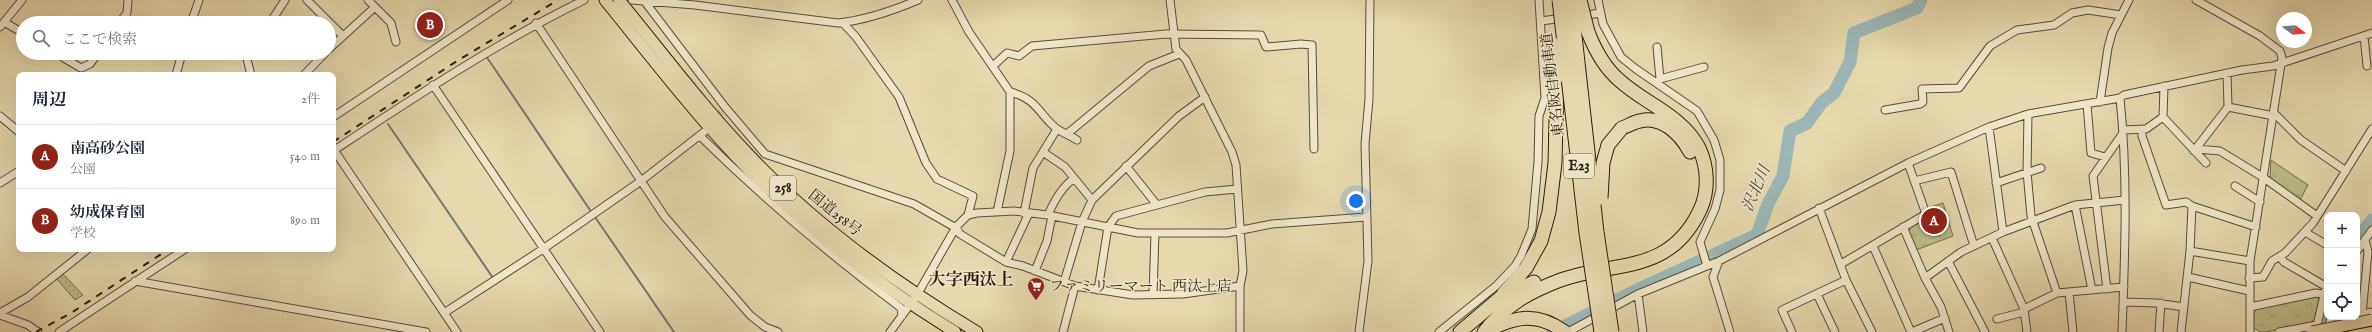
<!DOCTYPE html>
<html lang="ja">
<head>
<meta charset="utf-8">
<style>
  body { margin:0; font-family:"IM FELL English","Noto Serif JP",serif; background:#f6f6f7; color:#1f2937 }
  .controls { position:absolute; right:12px; bottom:12px; display:grid; overflow:hidden; border-radius:8px; box-shadow:0 4px 16px #0002 }
  .controls button { width:36px; height:36px; display:grid; place-items:center; padding:0; border:0; border-bottom:1px solid #e0e1e3; background:#fff; color:#1f2937; font:20px sans-serif }
  .compass { position:absolute; left:2276px; top:12px; width:36px; height:36px; border-radius:50%; background:#fff; box-shadow:0 4px 16px #0002; rotate:106deg }
  .you { position:absolute; left:1356px; top:201px; width:14px; height:14px; margin:-10px; border:3px solid #fff; border-radius:50%; background:#1a73e8; box-shadow:0 0 0 6px #1a73e833 }
  .badge { display:grid; place-items:center; width:26px; height:26px; border-radius:50%; background:#8f2418; color:#fff; font-size:13px; font-weight:700 }
  .pin { position:absolute; translate:-50% -50%; border:2px solid #fff; box-shadow:0 1px 4px #0006 }
  .list { margin:0; padding:0; list-style:none }
  h2 { display:flex; justify-content:space-between; align-items:center; height:52px; margin:0; padding:0 16px; font-size:17px }
  h2 small { font-size:13px; font-weight:400; color:#747a83 }
  .list li { display:grid; grid-template-columns:26px 1fr auto; gap:12px; align-items:center; box-sizing:border-box; height:64px; padding:0 16px; border-top:1px solid #e0e1e3 }
  .list b { display:block; font-size:15px; white-space:nowrap }
  .list p { margin:0; font-size:13px; white-space:nowrap; color:#747a83 }
  .list em { font-size:13px; font-style:normal; color:#747a83 }
  .icon { flex:none; width:22px; height:22px; fill:none; stroke:currentColor; stroke-width:2; stroke-linecap:round; stroke-linejoin:round }
  .map { position:relative; flex:none; width:2372px; height:332px; overflow:hidden }
  .search { position:absolute; background:#fff; box-shadow:0 4px 16px #0002; left:16px; top:16px; width:320px; height:44px; display:flex; align-items:center; gap:10px; box-sizing:border-box; padding:0 14px; border-radius:22px; color:#747a83; font-size:15px }
  .panel { position:absolute; background:#fff; box-shadow:0 4px 16px #0002; left:16px; top:72px; width:320px; height:180px; border-radius:8px }
  .map>svg:first-child { display:block }
  .grass { fill:url(#grass-dots); stroke:#746d4a }
  .park { fill:url(#park-tufts); stroke:#746d4a }
  .lines { fill:none; stroke-linecap:round; stroke-linejoin:round }
  .stream { stroke:#707974; stroke-width:2 }
  .river { stroke:#9cb7b7; stroke-width:13 }
  .minor-tunnel { stroke:#c0b38d; stroke-width:7; stroke-dasharray:7 3.5; stroke-linecap:butt }
  .minor-casing { stroke:#5b4c36; stroke-width:9 }
  .trunk-casing { stroke:#2d1d0f; stroke-width:13 }
  .motorway-casing { stroke:#2d1d0f; stroke-width:15 }
  .minor { stroke:#eee6ca; stroke-width:7 }
  .trunk { stroke:#e5d9ad; stroke-width:11 }
  .motorway { stroke:#e5d9ad; stroke-width:13 }
  .rail { stroke:#2d1d0f; stroke-width:2; stroke-dasharray:7 7; stroke-linecap:butt }
  .trunk-bridge-casing { stroke:#2d1d0f; stroke-width:13; stroke-linecap:butt }
  .motorway-bridge-casing { stroke:#2d1d0f; stroke-width:15; stroke-linecap:butt }
  .trunk-bridge { stroke:#e5d9ad; stroke-width:11 }
  .motorway-bridge { stroke:#e5d9ad; stroke-width:13 }
  .labels { text-anchor:middle; dominant-baseline:central; stroke-width:3; stroke-linejoin:round; paint-order:stroke }
  .shield { fill:#eee6ca; stroke:#675947; stroke-width:1 }
  .shield-label { font-size:14px; font-weight:bold; fill:#2d1d0f }
  .street-label { font-size:15px; fill:#2d1d0f; stroke:#eee6ca }
  .poi-label { font-size:15px; fill:#2d1d0f; stroke:#eee6ca; text-anchor:start }
  .water-label { font-size:16px; font-style:italic; fill:#4e4b41; stroke:#eee6ca }
  .quarter-label { font-size:17px; font-weight:bold; fill:#2d1d0f; stroke:#eee6ca }
</style>
</head>
<body>
<div class="map">
<svg width="2372" height="332" viewBox="0 0 2372 332">
  <defs>
    <pattern id="grass-dots" width="8" height="8" patternUnits="userSpaceOnUse"><rect width="8" height="8" fill="#bcbd85"/><path d="M2 2h.1M6 6h.1" fill="none" stroke="#a2a272" stroke-width="1.8" stroke-linecap="round"/></pattern>
    <pattern id="park-tufts" width="24" height="20" patternUnits="userSpaceOnUse"><rect width="24" height="20" fill="#bcbd85"/><path d="M3 7l-1-3M5 7V3M7 7l1-3M15 17l-1-3M17 17v-4M19 17l1-3" fill="none" stroke="#a2a272"/></pattern>
  </defs>
  <rect width="100%" height="100%" fill="#e5d9ad"/>
  <filter id="stains"><feTurbulence type="fractalNoise" baseFrequency=".005" numOctaves="4"/><feColorMatrix values="0 0 0 0 .2 0 0 0 0 .09 0 0 0 0 .02 0 0 0 .5 -.17"/></filter>
  <radialGradient id="worn" r=".72"><stop offset=".6" stop-color="#630" stop-opacity="0"/><stop offset="1" stop-color="#630" stop-opacity=".3"/></radialGradient>
  <path class="grass" d="M63,274L83,295L75,300L56,278Z"/>
  <path class="park" d="M2271,160L2308,185L2300,200L2270,178Z
    M1943,203L1953,236L1916,250L1909,233L1910,227L1930,215L1928,208Z
    M2316,296L2319,300L2315,318L2312,322L2266,332H2260L2253,327L2254,313L2257,308Z"/>
  <g class="lines">
    <path class="stream" d="M486,56L590,210
      M388,124L493,278
      M595,217L674,332"/>
    <path class="river" d="M2357,240L2372,220
      M1553,332L1637,290L1757,235L1768,204L1783,176L1790,131L1807,123L1822,102L1834,93L1850,62L1854,33L1917,8L1921,0
      M2321,332L2327,305"/>
    <path class="minor-tunnel" d="M713,121L721,112"/>
    <defs>
      <path id="minor" d="M307,0L342,35
        M368,0L391,23L396,42
        M632,0L695,5L838,23C866,20 892,11 918,0
        M952,0L969,32L1010,92V151L997,212
        M1170,0L1176,49L1186,60L1232,152L1236,165L1243,271L1240,286V332
        M1598,0L1603,24L1621,57L1636,69L1697,111L1714,140L1720,160V190L1715,209L1700,242L1707,266
        M2196,0L2260,36L2280,51L2282,58L2250,261V332
        M645,2L725,107L765,154L914,204L956,228L960,234L1006,262L1023,266L1075,286L1133,295L1183,294L1240,286
        M1581,16L1600,13
        M1541,21L1563,18
        M4,22L23,33
        M119,23L127,13L128,0
        M191,23L199,0
        M270,23L285,0
        M536,23L665,217L750,315L765,327L778,332
        M843,23L856,37L899,97L926,163L937,179L973,196L968,215
        M0,27L22,0
        M2364,36L2367,66
        M1657,47L1660,79
        M329,49L375,7
        M56,53L64,58L67,53
        M250,53L247,59L251,75
        M64,58L81,68L90,64L98,53
        M993,66L1007,53L1019,56L1032,46L1166,34L1261,35L1266,47L1301,44L1312,45L1314,149
        M2227,73L2228,107
        M176,75L182,53
        M304,75L325,53
        M1655,82L1660,79L1704,67
        M433,85L600,332
        M2164,86L2163,117L2206,163
        M1010,92C1037,98 1040,116 1057,129C1063,133 1071,136 1077,140
        M2120,98C2128,176 2125,254 2122,332
        M2100,102L2108,48L2112,33L2129,0
        M2087,104L2091,153L2105,157
        M1885,110L1920,104L1923,102L1922,89L1959,88L1990,46L2017,30L2054,25L2072,13L2088,10L2121,15
        M2274,113L2301,140L2346,171
        M0,116L19,132
        M333,117L508,0
        M1989,127L2003,232
        M2142,129V136L2166,205L2186,202L2192,206L2256,227
        M2123,130L2146,129L2163,117
        M1067,134L1149,66L1179,54
        M700,136C763,198 830,255 901,308L902,316
        M2196,149L2220,151L2264,178L2317,216
        M334,150L457,332
        M333,151C415,97 496,43 584,0
        M2194,151L2228,107L2274,116
        M1043,152L1065,167L1092,200
        M1126,166L1157,205
        M1914,181L1951,172L1974,246
        M0,183L19,171
        M1996,183L2041,168
        M2235,186L2260,202
        M2075,205L2092,290
        M1819,208L1846,280L1872,332
        M1024,213L1033,168L1057,129
        M1048,215C1054,201 1061,188 1073,179
        M1903,227L1925,278L1941,307L1949,332
        M2305,232L2327,245
        M1992,238L2024,309L2057,293L2031,216L2027,172L2028,114
        M1873,246L1911,332
        M2190,251L2192,206
        M2357,251L2372,230
        M2280,257L2284,262L2325,286
        M1719,261L1713,277L1730,332
        M1948,261L1985,332
        M1006,262L1029,213
        M1841,264L1926,214L1908,163
        M1035,271L1047,241L1052,216
        M2188,277L2249,291
        M1925,278L1961,252L2003,232L2075,205L2125,200
        M2249,278L2263,277L2272,261L2285,253L2313,223L2372,129
        M135,281L426,332
        M1064,282L1082,222L1092,200L1179,116L1205,97
        M2107,289L2093,176L2123,133
        M1098,290L1108,227L1116,216L1205,192L1237,189
        M2069,292L2073,332
        M2057,293L2124,287
        M1638,294L1643,332
        M1817,294L1835,332
        M1153,295L1155,233
        M2124,302L2156,303L2184,307
        M2250,307L2316,293L2323,294
        M2024,309L2027,332
        M0,313L28,297L88,249
        M444,313L543,249L641,181L704,132
        M2362,314L2368,252L2365,239
        M0,315L28,325L38,332
        M2357,315L2372,312
        M2344,317H2350
        M1997,319L2024,312
        M2329,325L2331,317
        M59,332L185,249
        M890,332L917,295L956,227L968,215L977,213L1014,211L1048,215L1138,233H1227L1272,224L1366,217
        M1063,332L1075,286
        M1359,332L1368,261L1365,144L1369,99L1370,0
        M1439,332L1496,286L1515,266L1521,256L1532,229L1538,162L1539,116L1545,98L1539,0
        M1568,332L1638,294L1719,261L1908,163L1989,127L2028,114L2120,98L2124,95L2242,70L2273,66L2372,33
        M1792,332L1782,310L1846,280
        M1912,332L1945,318
        M2159,332L2161,303
        M2181,332L2190,251L2250,261
        M2279,332L2317,325L2327,283"/>
      <path id="trunk" d="M605,0C661,69 715,141 781,201C834,250 893,294 955,332
        M619,0C662,52 702,106 749,155C813,223 897,284 977,332
        M2354,332L2372,328"/>
      <path id="motorway" d="M1622,128C1628,126 1634,122 1640,121C1662,115 1681,135 1690,152
        M1503,294L1526,268L1541,241L1549,212L1555,163L1557,77
        M1488,330C1517,316 1537,312 1565,332
        M1460,332L1501,297L1534,282
        M1484,332C1505,306 1527,293 1558,281C1614,260 1669,276 1700,210C1709,191 1708,167 1699,148C1682,115 1645,104 1619,80C1604,67 1595,50 1588,32"/>
    </defs>
    <use href="#minor" class="minor-casing"/>
    <use href="#trunk" class="trunk-casing"/>
    <use href="#motorway" class="motorway-casing"/>
    <use href="#minor" class="minor"/>
    <use href="#trunk" class="trunk"/>
    <use href="#motorway" class="motorway"/>
    <path class="rail" d="M333,142L457,61L558,0
      M36,332L71,313L169,249"/>
    <defs>
      <path id="trunk-bridge" d="M2312,332L2372,320"/>
      <path id="motorway-bridge" d="M1559,0L1586,233L1601,332
        M1571,0L1597,232L1612,332
        M1580,0L1588,32
        M1556,45L1557,77
        M1601,198L1603,163L1608,145L1622,128"/>
    </defs>
    <use href="#trunk-bridge" class="trunk-bridge-casing"/>
    <use href="#motorway-bridge" class="motorway-bridge-casing"/>
    <use href="#trunk-bridge" class="trunk-bridge"/>
    <use href="#motorway-bridge" class="motorway-bridge"/>
  </g>
  <defs>
    <symbol id="supermarket-pin" viewBox="-11 -11 22 30"><path d="M0 17L-7.5 6A9.5 9.5 0 1 1 7.5 6Z" fill="#8f2418" stroke="#eee6ca"/><path d="M-6-5.5h2.5l.6 2H6L4.5 2H-2.5L-4.4-4H-6ZM-1.5 3.2a1.3 1.3 0 1 0 .1 0ZM3 3.2a1.3 1.3 0 1 0 .1 0Z" fill="#fff"/></symbol>
  </defs>
  <g fill-rule="evenodd">
    <use href="#supermarket-pin" x="1026" y="276" width="20" height="27"/>
  </g>
  <g class="labels">
    <g class="shield">
      <rect x="1564" y="154" width="30" height="24" rx="3"/>
      <rect x="770" y="176" width="26" height="24" rx="3"/>
    </g>
    <g class="shield-label">
      <text x="1579" y="166">E23</text>
      <text x="783" y="188">258</text>
    </g>
    <g class="street-label">
      <text transform="translate(1553 85) rotate(-97)">東名阪自動車道</text>
      <text transform="translate(835 213) rotate(39)">国道258号</text>
    </g>
    <g class="poi-label">
      <text x="1049" y="286">ファミリーマート 西汰上店</text>
    </g>
    <g class="water-label">
      <text transform="translate(1757 189) rotate(-67)">沢北川</text>
    </g>
    <g class="quarter-label">
      <text x="971" y="280">大字西汰上</text>
    </g>
  </g>
  <rect width="100%" height="100%" filter="url(#stains)"/>
  <rect width="100%" height="100%" fill="url(#worn)"/>
</svg>
<div class="controls">
<button>+</button>
<button>−</button>
<button><svg class="icon" aria-label="locate" viewBox="0 0 24 24"><circle cx="12" cy="12" r="6"/><path d="M12 2v4M12 18v4M2 12h4M18 12h4"/></svg></button>
</div>
<svg class="compass" viewBox="-18 -18 36 36"><path d="M0-13l5 13h-10z" fill="#e53935"/><path d="M0 13l5-13h-10z" fill="#747a83"/></svg>
<div class="you"></div>
<div class="pin badge" style="left:1934px;top:221px">A</div>
<div class="pin badge" style="left:430px;top:25px">B</div>
<div class="search"><svg class="icon" aria-label="search" viewBox="0 0 24 24"><circle cx="10" cy="10" r="6"/><path d="M15 15l6 6"/></svg>ここで検索</div>
<section class="panel">
<h2>周辺<small>2件</small></h2>
<ul class="list">
<li><span class="badge">A</span><div><b>南高砂公園</b><p>公園</p></div><em>540 m</em></li>
<li><span class="badge">B</span><div><b>幼成保育園</b><p>学校</p></div><em>890 m</em></li>
</ul>
</section>
</div>
</body>
</html>
